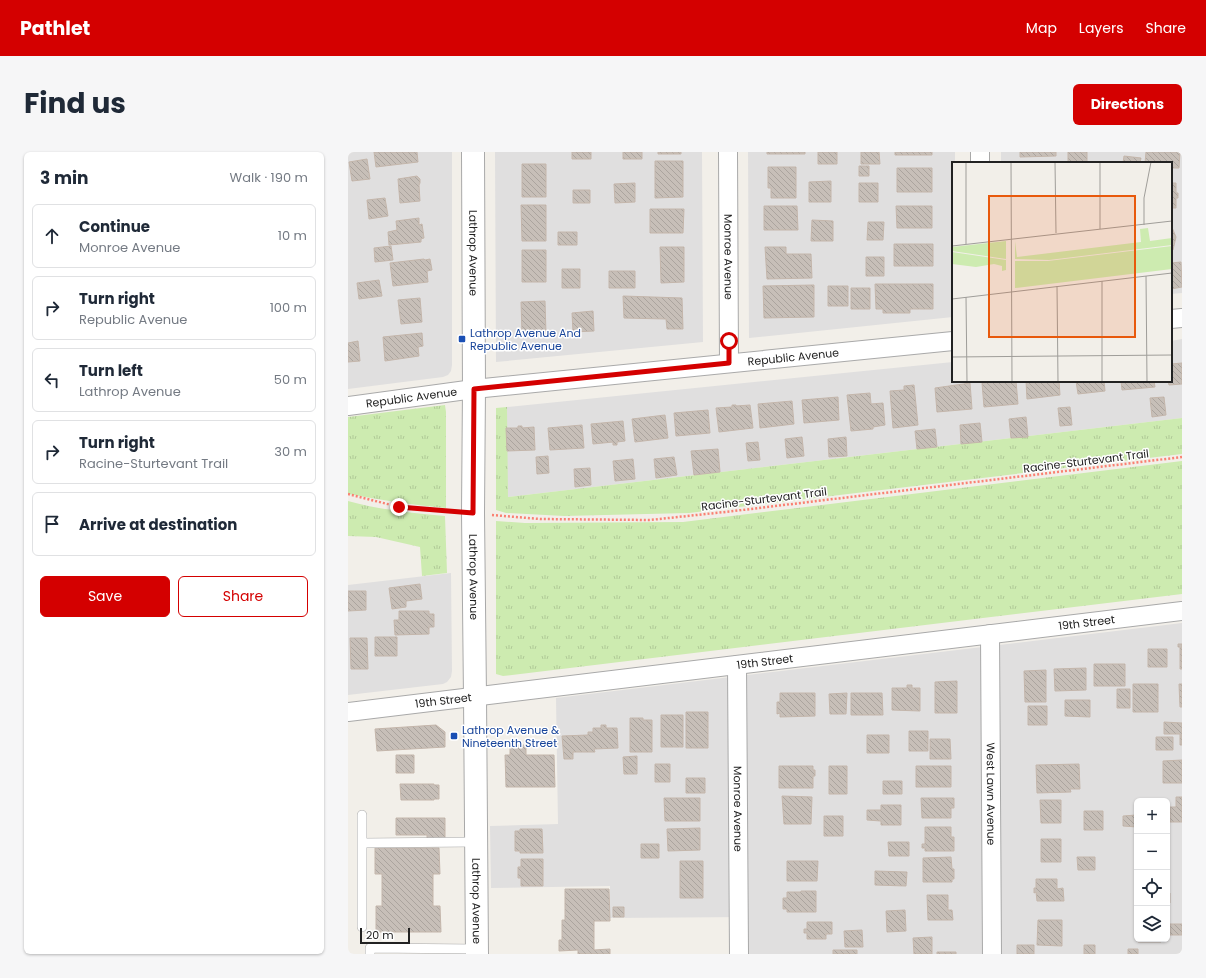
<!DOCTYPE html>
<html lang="en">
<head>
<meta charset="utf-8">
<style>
  body { margin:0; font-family:Poppins,sans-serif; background:#f6f6f7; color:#1f2937 }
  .controls { position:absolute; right:12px; bottom:12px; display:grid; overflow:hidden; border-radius:6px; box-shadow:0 1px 3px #0004 }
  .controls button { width:36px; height:36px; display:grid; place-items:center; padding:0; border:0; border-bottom:1px solid #e0e1e3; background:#fff; color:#1f2937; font:20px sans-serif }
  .scale { position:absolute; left:12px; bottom:10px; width:50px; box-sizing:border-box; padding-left:4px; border:2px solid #222; border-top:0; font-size:11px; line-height:14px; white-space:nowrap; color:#222; -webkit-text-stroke:3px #fff; paint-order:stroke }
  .stop { position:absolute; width:12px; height:12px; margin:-9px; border:3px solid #d40000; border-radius:50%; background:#fff }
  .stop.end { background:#d40000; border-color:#fff; box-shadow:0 1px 4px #0008 }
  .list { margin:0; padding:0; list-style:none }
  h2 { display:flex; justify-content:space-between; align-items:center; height:52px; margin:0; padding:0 16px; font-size:17px }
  h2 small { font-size:13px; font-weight:400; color:#747a83 }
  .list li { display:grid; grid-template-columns:26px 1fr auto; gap:12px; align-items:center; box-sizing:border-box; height:64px; margin:0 8px 8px; padding:0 8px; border:1px solid #e0e1e3; border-radius:6px }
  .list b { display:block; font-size:15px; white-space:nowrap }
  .list p { margin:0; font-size:13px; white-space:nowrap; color:#747a83 }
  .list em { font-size:13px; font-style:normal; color:#747a83 }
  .actions { display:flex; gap:8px; padding:12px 16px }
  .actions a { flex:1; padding:9px 0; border:1px solid #d40000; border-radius:6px; text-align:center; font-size:14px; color:#d40000 }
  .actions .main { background:#d40000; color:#fff }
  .icon { flex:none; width:22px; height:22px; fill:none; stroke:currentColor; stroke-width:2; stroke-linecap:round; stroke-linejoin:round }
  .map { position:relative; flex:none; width:834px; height:802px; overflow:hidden; border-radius:6px }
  header { display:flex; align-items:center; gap:24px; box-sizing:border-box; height:56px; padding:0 20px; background:#d40000; color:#fff }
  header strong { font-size:19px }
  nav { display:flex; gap:22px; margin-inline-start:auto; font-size:14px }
  .intro { display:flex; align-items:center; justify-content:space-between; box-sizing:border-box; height:96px; padding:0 24px }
  h1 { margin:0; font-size:28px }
  .button { padding:10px 18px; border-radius:6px; background:#d40000; color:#fff; font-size:14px; font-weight:700 }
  main { display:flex; gap:24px; padding:0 24px }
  aside { flex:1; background:#fff; border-radius:6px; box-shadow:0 1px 3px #0004 }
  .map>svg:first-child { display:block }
  .residential { fill:#e0dfdf; fill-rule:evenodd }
  .grass { fill:url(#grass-tufts) }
  .building { fill:url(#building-back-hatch); stroke:#c4b6ab }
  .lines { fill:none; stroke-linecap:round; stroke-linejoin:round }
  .service-casing { stroke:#a9a9a9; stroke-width:10 }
  .minor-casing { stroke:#a9a9a9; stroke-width:20 }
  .tertiary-casing { stroke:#a9a9a9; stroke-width:24 }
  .path { stroke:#fa8072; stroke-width:2.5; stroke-dasharray:2 2; stroke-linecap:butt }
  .service { stroke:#fff; stroke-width:9 }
  .minor { stroke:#fff; stroke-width:18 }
  .tertiary { stroke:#fff; stroke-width:22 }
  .route { stroke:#d40000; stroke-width:5 }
  .transit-dot { fill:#1a4fb4; stroke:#fff; stroke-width:1.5 }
  .labels { text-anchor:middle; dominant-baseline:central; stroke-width:3; stroke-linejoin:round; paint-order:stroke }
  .street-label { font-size:11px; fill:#222; stroke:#fff }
  .transit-label { font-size:11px; fill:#164399; stroke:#fff; text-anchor:start }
  .inset-road { fill:none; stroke:#9f9d99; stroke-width:1 }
  .view { fill:#e8590c; fill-opacity:0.15; stroke:#e8590c; stroke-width:2 }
  .inset-edge { fill:none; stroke:#222; stroke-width:2 }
</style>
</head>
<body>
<header>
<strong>Pathlet</strong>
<nav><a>Map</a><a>Layers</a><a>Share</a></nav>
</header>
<div class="intro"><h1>Find us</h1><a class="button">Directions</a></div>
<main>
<aside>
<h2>3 min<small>Walk · 190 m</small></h2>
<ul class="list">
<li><svg class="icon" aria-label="ahead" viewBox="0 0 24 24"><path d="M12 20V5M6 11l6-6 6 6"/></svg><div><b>Continue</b><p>Monroe Avenue</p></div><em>10 m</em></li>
<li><svg class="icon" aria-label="right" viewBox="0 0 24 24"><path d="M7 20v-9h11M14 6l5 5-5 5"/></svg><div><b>Turn right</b><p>Republic Avenue</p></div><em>100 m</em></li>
<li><svg class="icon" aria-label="left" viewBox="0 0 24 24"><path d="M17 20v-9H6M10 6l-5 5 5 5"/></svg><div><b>Turn left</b><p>Lathrop Avenue</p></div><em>50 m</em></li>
<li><svg class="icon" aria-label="right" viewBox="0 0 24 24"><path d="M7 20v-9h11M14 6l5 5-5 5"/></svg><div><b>Turn right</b><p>Racine-Sturtevant Trail</p></div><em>30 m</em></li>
<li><svg class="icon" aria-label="arrive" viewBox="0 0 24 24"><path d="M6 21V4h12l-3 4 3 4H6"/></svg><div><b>Arrive at destination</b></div></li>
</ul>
<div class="actions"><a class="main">Save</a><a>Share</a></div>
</aside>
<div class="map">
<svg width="834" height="802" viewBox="0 0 834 802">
  <defs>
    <pattern id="grass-tufts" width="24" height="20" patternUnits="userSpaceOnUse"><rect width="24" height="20" fill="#cdebb0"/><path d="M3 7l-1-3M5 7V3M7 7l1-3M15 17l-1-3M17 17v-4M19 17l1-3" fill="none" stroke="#b0c997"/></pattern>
    <pattern id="building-back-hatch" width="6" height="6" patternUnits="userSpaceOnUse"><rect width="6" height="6" fill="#c7bfb8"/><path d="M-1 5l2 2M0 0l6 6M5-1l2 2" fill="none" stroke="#aba49e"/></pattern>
  </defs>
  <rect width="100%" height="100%" fill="#f2efe9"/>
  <path class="residential" d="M0,0H104V213L103,219L100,223L95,225L0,237Z
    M147,0H354L355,190L148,210Z
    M400,0H607V11H605V165L401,186Z
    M653,0H834V141L823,142V11H653Z
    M834,187V266L159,345V255L605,210V229H823V189Z
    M103,421L104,519L103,525L99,530L95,532L0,543V433Z
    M834,471V802H400V765L262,766V734L143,736L142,674L210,672L208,546ZM789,649H819V787H789Z"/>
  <path class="grass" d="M97,253L98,260V356C65,353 33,348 0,342V265Z
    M159,255L160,345L834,266V302L341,361L216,364L158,361L148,358V256Z
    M834,309V442L155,524L148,522V369L177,371L335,370Z
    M0,349C32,358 65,361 97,364L99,421L74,424L72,395L28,385L0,384Z"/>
  <path class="building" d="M26,0H69L70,10L28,15Z
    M224,0H243V7H224Z
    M275,0H294V7H275Z
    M310,0H333V2H310Z
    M419,0H457V2H419Z
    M470,0H489V12H470Z
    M513,0H531L532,12H513Z
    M547,0H584V3H547Z
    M672,0H708V4L672,5Z
    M720,0H739V11H720Z
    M798,0H832L831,16H823V11H797Z
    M776,4L793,6L792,11H775Z
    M19,7L22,27L4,29L1,10Z
    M307,9H335V45L307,46Z
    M174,12H198V45H174Z
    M511,14H521V24H511Z
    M420,15H448V46H423V36H420Z
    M549,16H584V40H549Z
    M69,24L72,27V31L71,33L72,49L52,51L50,27Z
    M483,29V50H461V30Z
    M287,31V50L267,51L266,32Z
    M511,31H530V50H511Z
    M823,31H828V41H830V46H828V56H823Z
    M225,38H242V51H225Z
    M37,46L40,64L21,67L19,48Z
    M173,53H198V89H174Z
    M416,54H449L450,78H416Z
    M548,54H584V76H549Z
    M302,57H336L335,81H302Z
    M71,66V73L74,72L76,86L73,87V90L41,93L40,80L49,78L48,69Z
    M464,68L485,69V89H463Z
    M520,70H536L535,88H519Z
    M823,73L828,85L825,98H823Z
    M210,80H229V93H210Z
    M546,92H585V114H546Z
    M43,94L45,108L27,110L26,96Z
    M312,95H336V130L313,131Z
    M417,95H438V102H463L464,126L419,127Z
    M174,98H198V130H174Z
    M518,105H536V124H518Z
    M76,107L77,108L82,107L84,118L79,119L80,130L45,134L42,111Z
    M833,110L834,135L823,137V111Z
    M214,117H232V136H214Z
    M261,119H287V136H261Z
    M31,128L34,144L11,147L9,131Z
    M527,132H585V157H562V161H535V157H528Z
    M466,133V165L416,166L415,134Z
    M480,134H500V154H480Z
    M503,136H522V157H503Z
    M275,144L334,146L335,177H319L318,167L276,166Z
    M72,146L74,170L53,172L50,148Z
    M197,149L198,182H174L173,150Z
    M245,159L246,179L225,180L224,161Z
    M74,181L75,194L70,195L71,204L37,209L35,185Z
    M10,189L12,209L0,210V191Z
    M834,211V232L821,233L820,229H823V212Z
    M649,229H668L670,252L636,255L634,231Z
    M678,229H711L712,243L679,247Z
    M728,229H756L757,239L730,242Z
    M773,229H806L807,235L774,238Z
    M622,231L624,257L589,260L587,236Z
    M566,233L570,273L545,276L542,239L556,238V234Z
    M522,241L523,252L535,251L537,273L525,275V277L503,279L499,243Z
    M490,245L491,268L456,271L454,248Z
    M816,245L818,263L804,265L802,246Z
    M444,249L446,272L412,276L410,252Z
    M384,253H388V254L402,253L405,276L371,280L368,256L384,255Z
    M722,255L724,273L712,274L710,256Z
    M360,258L362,281L328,284L326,261Z
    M317,263L320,286L287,290L284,267Z
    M678,265L680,285L663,286L661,267Z
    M275,269L277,289L269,290V293H265V290L245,292L243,272Z
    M632,271L634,290L613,292L612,273Z
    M234,273L236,296L202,298L200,276Z
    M170,274H174V276L186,275L187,298L159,299L158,276H170Z
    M587,277L589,295L569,297L567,279Z
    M454,285L456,304L439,306L437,287Z
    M498,285L499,304L481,305L480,287Z
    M410,290L412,308L400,309L398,291Z
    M370,297L372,320L346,323L343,299Z
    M200,304L201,321L189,322L188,305Z
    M326,305L329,323L308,326L306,307Z
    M285,307L287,327L267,329L265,309Z
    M242,316L243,333L227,335L226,317Z
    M72,432L74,447L58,449V455L44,457L41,436Z
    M0,439H18V458L0,459Z
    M51,459H81V462H86V475H81V482L47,483L46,468H51Z
    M27,485H49V504H27Z
    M2,486H19L20,517H3Z
    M830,492H834V517H832V495H830Z
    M800,497H819V515H800Z
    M746,512H777V534H746Z
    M738,516V538L707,539L706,517Z
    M698,518V550H677L676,519Z
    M609,529V561H587V530Z
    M785,532H810V560H785Z
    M831,532H834V555H832Z
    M559,533H564V536H572V559L544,558V536H559Z
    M769,537H782V556H769Z
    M432,541H467V564L432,565V561L429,562V550H432Z
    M499,541L498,562H482L481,542Z
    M503,541H534L535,563H503Z
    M717,548H742V565L717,564Z
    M680,554H699V573H680Z
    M338,560H360V596H338Z
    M313,563H335V595H313Z
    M282,566H295V568H304V600H282Z
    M816,570L834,571V593H832V582H816Z
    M88,573L97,580V595L29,599L27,577Z
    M253,573H258V576H269L270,596L246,597L247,600H225V607H216L214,584L240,583V580H245V576H253Z
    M561,579H580V599H561Z
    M519,583H541V601H519Z
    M808,585H825V598H808Z
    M582,587H602L603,607H582Z
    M162,593H178V603H206L207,635H158L157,603H162Z
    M48,603H66V621H48Z
    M289,604V622H276L275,605Z
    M834,608V631H815V609Z
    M307,612H322V630H307Z
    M731,612L732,637H722L723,640L689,641L688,613Z
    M431,614H465V618H467V624H465V636H431Z
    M481,614H499V642H481Z
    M568,614H603V635H568Z
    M338,626H357V641H338Z
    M535,629H554V642H535Z
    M52,632H86V633H91V647H86V648H53Z
    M434,644L464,645L463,672H436Z
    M828,645H834V670H822V655H828Z
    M316,646H352V669H317Z
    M573,646H606V656H603V666H574Z
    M692,648H713V671H693Z
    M533,653H553V673H533V669L519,668V658H533Z
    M736,659H755V678H736Z
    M788,663H789V675L775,674V664Z
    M476,664H495V684H476Z
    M48,666H97V687H79V683H48Z
    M577,675H603V685H606V699H577V696H574V692H577Z
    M352,676V698L320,699L319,677Z
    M172,677H194L195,701H172V699H167V679H172Z
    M693,687H713V710H693Z
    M540,690H561V704H541Z
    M293,692H311V706H293Z
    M27,696H91L92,722H85V754H92L93,780H28V754H34V722H27Z
    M819,701H821V713H819Z
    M603,705L604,717H606V727H604V730H575V706Z
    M729,705H747V718H730Z
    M173,707H195V734H173V726H170V715H173Z
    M332,709H355V746H332Z
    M439,709H470L469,729H439Z
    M527,719L559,720L558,734L527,733Z
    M688,727H709V737L715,736L716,749H689L688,740L686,741V736H688Z
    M217,737H261L262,769H246V798L262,797V802H230V798L211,799V788H214V768H217Z
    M453,739H468V760H439V757H435V746H439V740H453Z
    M819,741H822V751H819Z
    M579,743H600V758H604L605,768H580Z
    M265,755H276V765H265Z
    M557,758L558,779L539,780L538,759Z
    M690,768H714V794L689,793Z
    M459,770H484V782H478V787H459V781H456V777H459Z
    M822,772H834V783H822Z
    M514,778L515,795H497L496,779Z
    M584,785V802H566L565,786Z
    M790,787H813V790H790Z
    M669,793H686V802H669Z
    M736,793H747V802H736Z
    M780,797H790V802H780Z
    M485,798H509V802H485Z
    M589,800H608V802H589Z"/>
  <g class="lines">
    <defs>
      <path id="service" d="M14,691L128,690
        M14,775V663
        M22,802V796L129,797"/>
      <g id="minor">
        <path id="s1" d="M380,0L381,211"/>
        <path d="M632,0V11"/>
        <path d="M823,167L834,166"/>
        <path id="s2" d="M0,254L126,237L605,189"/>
        <path id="s3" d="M642,482L644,802"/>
        <path id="s4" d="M389,513L391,802"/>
        <path id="s5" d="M0,560L834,459"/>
      </g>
      <g id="tertiary">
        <path id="s6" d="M125,0L126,237L125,361L127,545L129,802"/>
      </g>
    </defs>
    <use href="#service" class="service-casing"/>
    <use href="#minor" class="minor-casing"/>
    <use href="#tertiary" class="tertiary-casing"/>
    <path class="path" d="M0,342L51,355L106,360
      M144,363L192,367L302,368L386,359L834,305"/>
    <use href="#service" class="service"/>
    <use href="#minor" class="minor"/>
    <use href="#tertiary" class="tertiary"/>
  </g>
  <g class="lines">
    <path class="route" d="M51,355L125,361L126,237L381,211V189"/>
  </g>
  <g class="transit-dot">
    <rect x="110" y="183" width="8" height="8" rx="2"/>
    <rect x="102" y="580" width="8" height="8" rx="2"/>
  </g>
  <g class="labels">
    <g class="street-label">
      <text stroke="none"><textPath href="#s6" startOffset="101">Lathrop Avenue</textPath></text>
      <text stroke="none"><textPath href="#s1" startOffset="105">Monroe Avenue</textPath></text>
      <text stroke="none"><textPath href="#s2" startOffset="448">Republic Avenue</textPath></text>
      <text stroke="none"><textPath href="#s2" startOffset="64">Republic Avenue</textPath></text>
      <text transform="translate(738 309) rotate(-7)">Racine-Sturtevant Trail</text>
      <text transform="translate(416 347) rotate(-7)">Racine-Sturtevant Trail</text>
      <text stroke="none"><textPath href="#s6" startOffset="425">Lathrop Avenue</textPath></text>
      <text stroke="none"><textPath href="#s5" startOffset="744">19th Street</textPath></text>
      <text stroke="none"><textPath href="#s5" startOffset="420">19th Street</textPath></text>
      <text stroke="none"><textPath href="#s5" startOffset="96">19th Street</textPath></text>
      <text stroke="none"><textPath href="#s3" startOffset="160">West Lawn Avenue</textPath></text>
      <text stroke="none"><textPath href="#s4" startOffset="144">Monroe Avenue</textPath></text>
      <text stroke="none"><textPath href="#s6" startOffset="749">Lathrop Avenue</textPath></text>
    </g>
    <g class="transit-label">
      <text x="122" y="181">Lathrop Avenue And<tspan x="122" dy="13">Republic Avenue</tspan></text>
      <text x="114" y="578">Lathrop Avenue &amp;<tspan x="114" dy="13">Nineteenth Street</tspan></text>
    </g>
  </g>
  <g transform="translate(604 10)">
    <rect width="220" height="220" fill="#f2efe9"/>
    <path d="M196,66L198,79L220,76V83L97,98L63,97V79L65,95L189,80L188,67ZM54,79V97L0,89V85ZM220,84V107L63,126V99H96ZM0,90L54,98V108L50,109V104L42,102L24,105L0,102Z" fill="#cdebb0"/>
    <path class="inset-road" d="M14,0V82M59,0L60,220M103,0L104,71M148,0V67M192,63V36L199,0M0,84L220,59M194,114L195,220M150,119V220M105,124L106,220M14,135L15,220M0,137L220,111M0,195L220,193"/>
    <path class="view" d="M37,34H183V175H37Z"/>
    <rect width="220" height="220" class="inset-edge"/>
  </g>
</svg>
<div class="controls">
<button>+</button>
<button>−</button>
<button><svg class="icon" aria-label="locate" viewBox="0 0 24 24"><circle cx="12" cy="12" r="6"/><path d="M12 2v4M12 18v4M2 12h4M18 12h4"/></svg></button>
<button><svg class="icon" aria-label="layers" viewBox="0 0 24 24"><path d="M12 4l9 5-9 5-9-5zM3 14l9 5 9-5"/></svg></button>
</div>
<div class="scale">20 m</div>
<div class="stop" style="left:381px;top:189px"></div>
<div class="stop end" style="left:51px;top:355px"></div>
</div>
</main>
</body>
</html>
